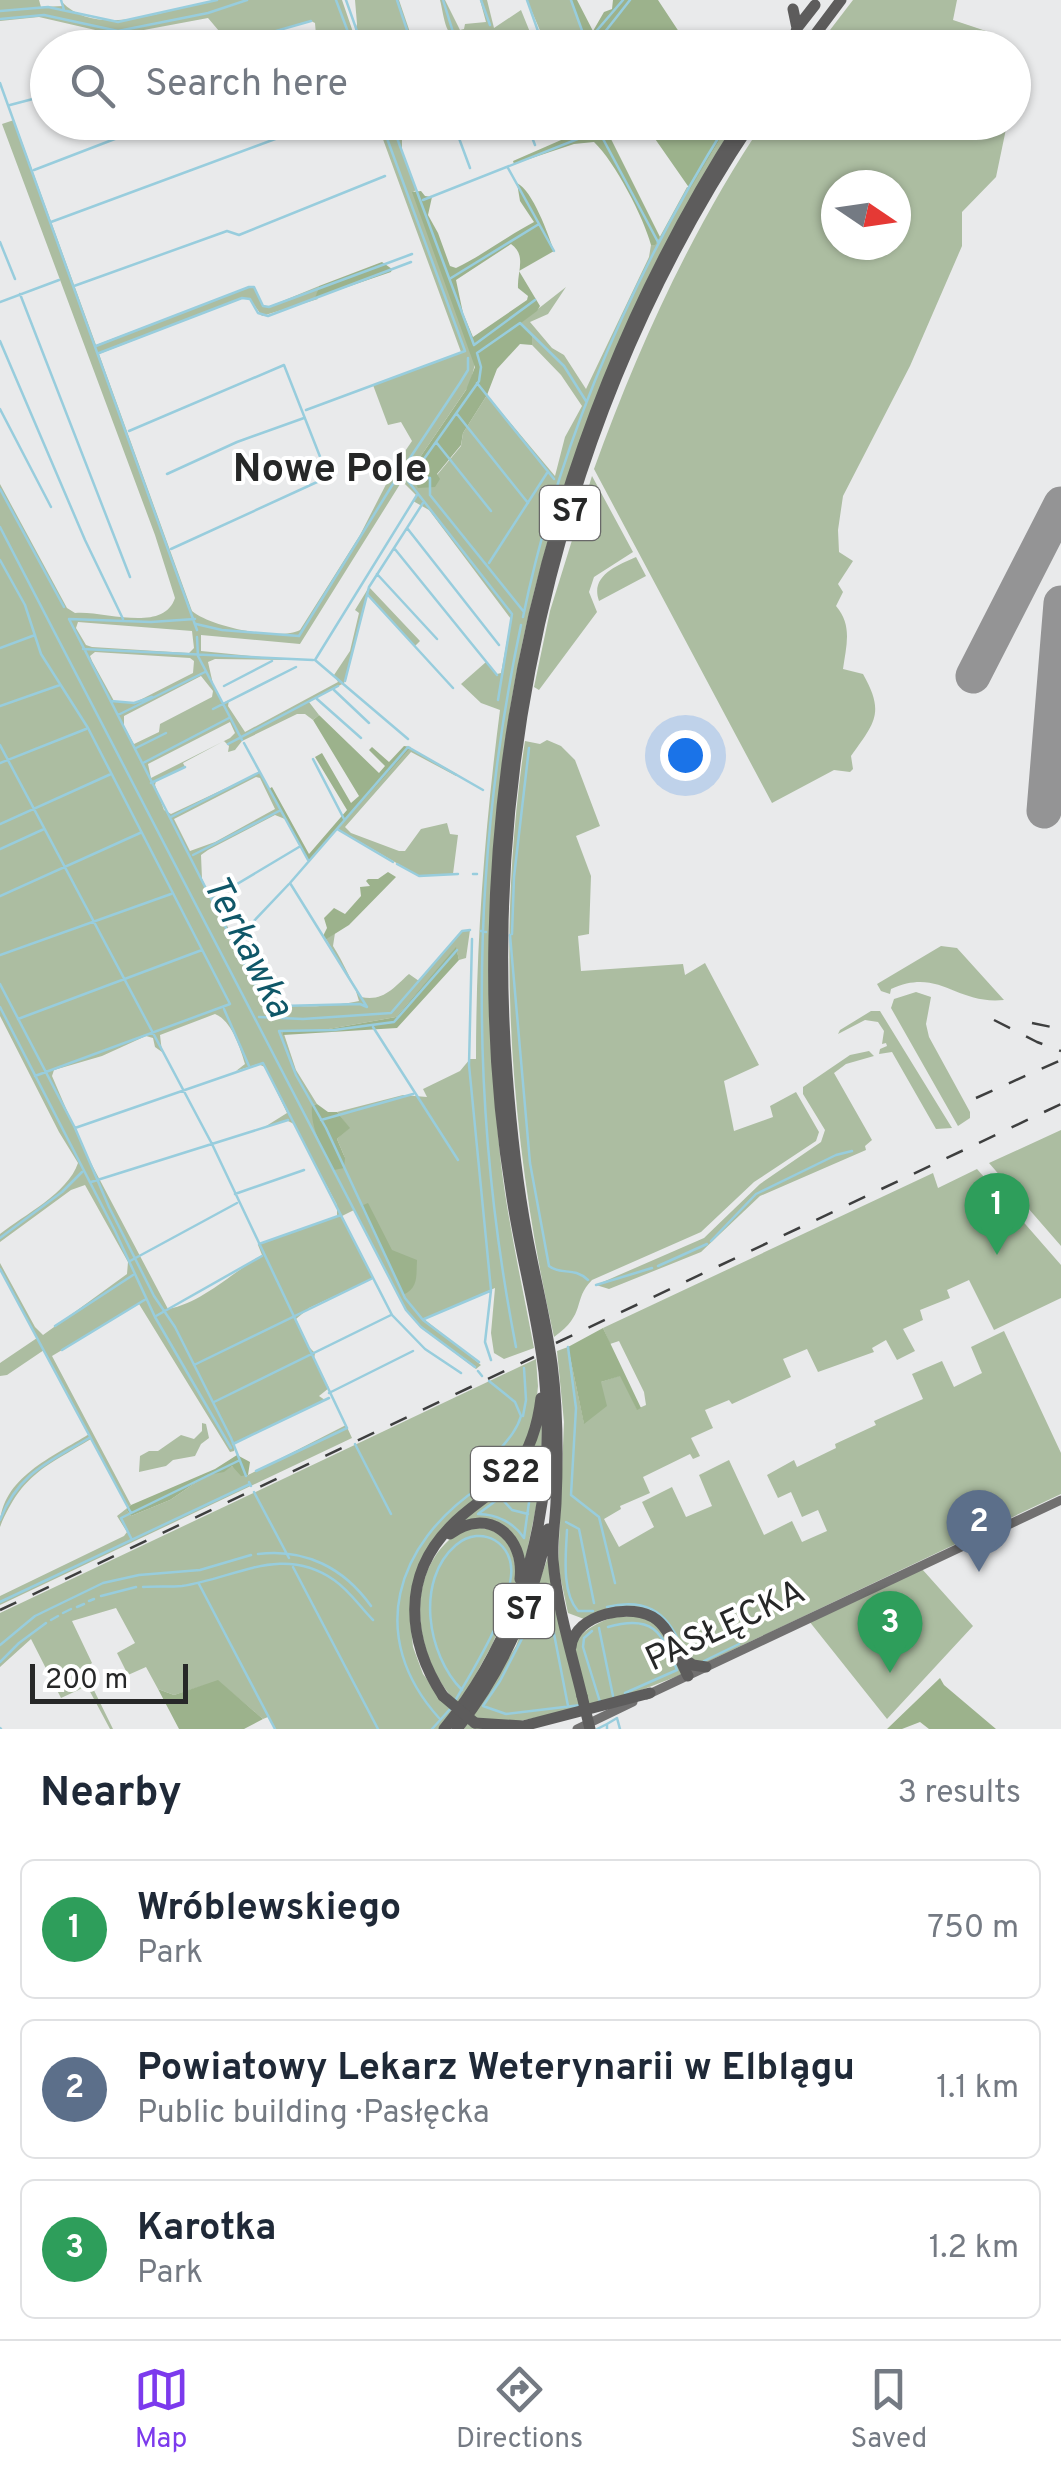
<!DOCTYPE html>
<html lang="en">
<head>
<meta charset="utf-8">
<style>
  body { margin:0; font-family:Overpass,sans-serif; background:#f6f6f7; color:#1f2937 }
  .compass { position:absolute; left:821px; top:170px; width:90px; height:90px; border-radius:50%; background:#fff; box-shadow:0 2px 8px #0004; rotate:103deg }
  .scale { position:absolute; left:30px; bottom:25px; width:158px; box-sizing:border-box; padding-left:10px; border:5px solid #272828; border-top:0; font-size:28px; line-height:35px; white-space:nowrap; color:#272828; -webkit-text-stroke:8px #fff; paint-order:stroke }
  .you { position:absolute; left:685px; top:755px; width:35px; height:35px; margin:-25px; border:8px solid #fff; border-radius:50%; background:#1a73e8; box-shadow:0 0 0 15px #1a73e833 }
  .badge { display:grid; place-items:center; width:65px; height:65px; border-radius:50%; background:#7c3aed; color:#fff; font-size:32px; font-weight:700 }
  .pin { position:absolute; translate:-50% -82px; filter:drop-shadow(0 2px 5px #0008) }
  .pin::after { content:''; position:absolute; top:52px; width:35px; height:30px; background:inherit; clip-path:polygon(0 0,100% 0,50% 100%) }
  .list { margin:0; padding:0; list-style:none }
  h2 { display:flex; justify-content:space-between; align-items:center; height:130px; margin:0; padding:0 40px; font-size:42px }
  h2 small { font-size:32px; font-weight:400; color:#747a83 }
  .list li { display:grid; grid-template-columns:65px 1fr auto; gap:30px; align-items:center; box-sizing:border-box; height:140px; margin:0 20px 20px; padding:0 20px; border:2px solid #e0e1e3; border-radius:15px }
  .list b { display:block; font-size:38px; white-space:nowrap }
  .list p { margin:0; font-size:32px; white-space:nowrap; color:#747a83 }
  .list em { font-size:32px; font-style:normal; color:#747a83 }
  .icon { flex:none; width:55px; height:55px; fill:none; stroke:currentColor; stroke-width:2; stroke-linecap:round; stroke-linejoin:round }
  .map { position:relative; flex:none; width:1061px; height:1729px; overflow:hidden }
  .search { position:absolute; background:#fff; box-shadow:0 2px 8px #0004; left:30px; right:30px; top:30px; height:110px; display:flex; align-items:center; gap:25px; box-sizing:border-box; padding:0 35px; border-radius:55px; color:#747a83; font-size:38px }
  .sheet { height:610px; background:#fff }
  nav { display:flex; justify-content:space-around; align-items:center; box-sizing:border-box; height:140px; border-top:2px solid #e0e1e3; background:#fff; font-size:28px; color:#747a83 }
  nav a { display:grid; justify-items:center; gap:5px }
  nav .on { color:#7c3aed }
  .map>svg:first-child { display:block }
  .green { fill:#acbda1; fill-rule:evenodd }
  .forest { fill:#9cb28c; fill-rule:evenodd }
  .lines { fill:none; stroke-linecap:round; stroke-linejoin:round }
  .stream { stroke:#98cddd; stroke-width:2.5 }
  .runway { stroke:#949495; stroke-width:35 }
  .major { stroke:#717070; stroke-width:9 }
  .highway { stroke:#5d5c5c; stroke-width:11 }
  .rail { stroke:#3e3f3f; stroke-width:2.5; stroke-dasharray:18 18; stroke-linecap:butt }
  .highway-bridge { stroke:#5d5c5c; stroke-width:11 }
  .labels { text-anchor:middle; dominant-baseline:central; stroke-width:8; stroke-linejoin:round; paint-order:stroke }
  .shield { fill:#fff; stroke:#686868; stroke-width:2.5 }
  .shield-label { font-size:32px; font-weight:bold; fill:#272828 }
  .street-label { font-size:35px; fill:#272828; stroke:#fff }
  .water-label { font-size:38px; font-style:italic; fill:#0f5768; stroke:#fff }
  .quarter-label { font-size:40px; font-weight:bold; fill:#272828; stroke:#fff }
</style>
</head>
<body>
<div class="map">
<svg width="1061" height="1729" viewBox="0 0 1061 1729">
  <rect width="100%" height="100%" fill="#e9eaeb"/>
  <path class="green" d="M0,0H39L41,7L63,6L62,2C99,41 175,6 218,0C258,0 301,0 342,0L354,35L357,24L355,0H399L415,47H304L316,35L315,23L311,21L222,46L219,31L208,18L117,35L39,17L0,21Z
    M440,0H445L460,30L464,29L465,24L486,22L480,0H487L494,28L521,10L536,47H467L465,42C444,39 445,19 440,0Z
    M527,0H571L584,36L563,46L554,41L552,47H547Z
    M853,0H957L953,20L989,32L991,47H817Z
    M14,120L96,345L249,287H254L263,305L268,307L319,286L316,297L318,299L262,316L250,299L242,298L99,354L192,611C211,627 279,641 300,630L360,535L397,463L412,441L401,422L388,425L373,385L461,352L377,123H428L392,135L402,140V153L416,190L413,192L475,364L470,384L412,469L431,487L437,475L461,446L463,433L487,395L555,476L565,437L582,406L561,375L532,345V336L520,323L566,287L548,314L530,322L552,348L564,355L586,389L649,257L651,245L657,242L687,187L690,188L730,123H735C535,452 461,771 500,1155C507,1219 522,1284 534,1348L504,1359L494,1353L491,1333L495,1288L424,1319L481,1365L476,1369L421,1327L406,1310L354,1210L342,1216L373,1278L309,1308L296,1319L309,1347L315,1353L314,1359L329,1388L319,1396L325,1400L235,1443L234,1451L230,1452L139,1304L52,1356L131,1505L128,1507L91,1439C45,1467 22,1474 0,1527C0,1478 53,1457 89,1434L44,1350L7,1375L0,1376V1363L37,1338L0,1269V1263L35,1327L43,1335L127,1274L128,1262L85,1185L71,1190L0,1242V1234C24,1215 68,1193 78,1163L59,1132L0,1016V484L67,608L75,613C103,610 163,634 175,598L155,535L2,124ZM402,481L416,495L413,501L429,510L511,619L501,673L497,674L486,662L461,684L481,703L500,710C485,826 476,942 476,1059H470L460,1071L423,1089L427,1097L403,1095L337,1112L349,1128L337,1139L345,1158L312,1105L317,1104L296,1070L283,1031L323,1030L396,1017L456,948L459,960L466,958L470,930L462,931L419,981L409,974C394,987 384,1002 361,997C350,980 344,963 333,946L335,933L326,939L355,988L359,1001C340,1005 306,1009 287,1004C259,997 231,954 247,928L232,937L218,904L220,894L209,893L202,879L201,855L208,850L275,815L285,819L260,772L171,814L164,810L155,785L156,781L185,767L183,763L224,741L229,746L228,752L235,750L242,741L297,714H305L313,720L319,715L309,702L344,683L367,595L415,646L420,641L369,587L355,610L359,613L350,651L334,675L338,682L245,732L228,706L229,700L223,703L213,684L208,662L215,659L291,660L201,651V635L300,644ZM78,622L192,631L194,648L189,653L92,647L86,645L76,628ZM95,652L190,658L194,661L193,673L134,703L114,701L92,661L90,656ZM201,676L213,691L212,697L160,724L159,732L134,744L124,726V716ZM230,722L235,733L230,738L151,778L148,764ZM256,777L260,778L275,809L215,842L190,851L174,819ZM215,1014C231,1020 240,1047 245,1064L236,1071L258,1064L265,1067L287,1113L263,1128L286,1120L294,1124L337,1205V1216L258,1245L262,1255C233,1272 202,1303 168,1309L83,1148L52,1076L54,1070L102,1056L146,1036L153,1038L155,1047L162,1052L160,1035Z
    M764,122H1006V129L996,177L962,212V246L910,366L843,496L838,530L839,552L853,561L838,584L843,592L836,606C853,626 846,646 843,669L863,674C885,713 875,722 851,756L853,769L850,772L834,770L772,803L594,469C637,350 692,228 764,122ZM836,185H896V245H836Z
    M592,476L633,552L594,577L589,592L597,612L539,690L534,687L550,611Z
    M636,557L646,576L599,601C590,576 616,566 636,557Z
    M547,740L561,746L575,760L600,826L576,836L591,876L589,934L578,936L581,971L683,964L685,975L705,963L759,1065L724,1081L734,1131L773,1117L770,1106L796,1092L819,1132L816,1141L754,1182L701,1232L592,1280C572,1300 587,1314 554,1337C510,1141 495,941 525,741L540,744Z
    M408,747L457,774L456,776L411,752L345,827L351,833L399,851H405L421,829L447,823L450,834L458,835L453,874L419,876L336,828Z
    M941,946L957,948L1004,1000C955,1005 940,967 891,989L890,994L881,991L877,984Z
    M916,992L931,997L926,1024L929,1037L970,1112V1118L958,1126L891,1008L894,999Z
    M871,1011H880L952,1128L936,1129L892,1052L879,1054L880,1049L887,1046L886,1043L882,1044L884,1031L878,1022L865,1020L838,1034L840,1030Z
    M869,1051L874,1056L846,1064L834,1073L872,1140L865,1146L866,1150L760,1196L701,1252L609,1289L596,1285L704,1238L760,1184L821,1142L825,1130L803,1094V1087L850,1055Z
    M1061,1130V1246L989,1163Z
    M977,1169L1061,1265V1298L994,1330L969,1280L947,1290L950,1298L920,1310L923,1320L903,1329L915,1351L897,1360L886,1340L872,1348L874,1352L818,1372L807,1349L783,1359L791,1377L732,1404L729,1400L705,1410L713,1428L691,1438L700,1456L693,1459L690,1454L643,1477L650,1493L620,1506L621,1509L604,1519L619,1547L654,1527L642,1502L672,1487L686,1517L712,1506L699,1475L729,1460L764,1535L792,1521L802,1542L827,1531L818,1510L802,1517L791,1492L778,1498L767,1475L794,1460L797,1467L836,1448L835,1444L876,1425L874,1421L923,1399L912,1374L942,1361L954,1387L982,1373L971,1347L1004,1331L1061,1453V1494L703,1664L685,1658L656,1615L584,1619L568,1613L558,1566L564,1422L557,1351L568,1347L584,1423L601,1382L621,1375L637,1409L646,1405L644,1392L619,1341L610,1344L603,1328L933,1173L938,1188Z
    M536,1359L538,1386L534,1427L508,1473L439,1533L410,1618L413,1647L423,1674L453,1713L439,1729H275L268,1717L263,1719L218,1681L174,1695L158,1689L146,1667L128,1675L117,1653L135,1643L116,1608L72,1621L92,1663L86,1668V1674L113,1729H110L87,1686L61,1698L31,1639L0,1667V1613Z
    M202,1423L206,1424L209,1438L201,1444L195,1456L173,1460L166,1466L139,1472L140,1456L149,1451H158L181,1435L194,1439L202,1431Z
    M542,1423L541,1483L524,1566L510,1533L458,1524L499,1490Z
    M346,1425L352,1438L0,1605V1596L124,1536L127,1532L117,1516L126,1509L131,1516L170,1500L207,1475L232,1466L246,1476Z
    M466,1528H489L510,1542L518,1578L513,1595L492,1645L459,1705C412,1659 400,1564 466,1528Z
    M548,1557L574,1647L575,1641C595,1619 637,1602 661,1630C671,1641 677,1661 683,1674L613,1701L483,1729H464L516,1646Z
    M922,1569L973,1626L887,1719L809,1621Z"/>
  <path class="forest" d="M571,0H577L593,31L604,12L612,9L613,0H658L689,47H552L554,41H559L564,46L584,36Z
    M588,123H601L607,131L660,237L655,245H651C644,218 615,162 594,142L574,144L514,164L513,161L584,130Z
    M644,123H730L690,189Z
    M517,183C533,191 548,234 554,251L519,271L540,306L537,311L521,323L532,336V345L520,344L497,369L487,395L463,433L461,445L437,474L440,479L435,487L418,488L412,477V469L466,390L475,367L412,192L421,191L425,196L432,197L428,215L438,233L450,266L456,268C483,255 506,237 534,222L520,201ZM511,244C527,255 517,272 518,288L528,296L527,300L473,337L463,313L456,280Z
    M382,262L392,269L391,272L315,298L319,286Z
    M319,715L379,773L385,766L369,750L372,747L389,762L404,746L411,747L309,861L269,789L272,787L309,854L347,810L315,757L322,753L351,803L359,796L313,720Z
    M388,872L396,877L349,925L325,940L323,936L327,928L324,918L334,908L345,914L361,896L360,887L370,886L366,881L368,879H378Z
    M456,947L459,960L397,1028L283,1035V1031L323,1030L396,1017Z
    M317,1104L328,1112H337L350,1128L337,1139L345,1158L344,1168L334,1170C323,1148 310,1129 312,1105Z
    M368,1203L392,1250L417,1260C416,1275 419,1288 403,1295L361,1206Z
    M603,1328L641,1408L637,1410L620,1376L601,1382L607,1406L584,1424L568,1347Z
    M237,1455L250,1462L248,1475L241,1476L232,1466L224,1472L207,1475L170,1500L131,1516L126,1509L131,1505L215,1469Z
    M940,1678L944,1685L996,1729H929L920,1722L902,1729H887Z
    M218,1680L263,1719L244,1729H179L158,1689L174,1695Z"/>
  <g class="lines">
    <path class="stream" d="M61,0L64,10
      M336,0L354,48
      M346,0L363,48
      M397,0L413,48
      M443,0L458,48
      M481,0L490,25
      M527,0L544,48
      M571,0L584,36
      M0,11L48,7L118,22L217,0
      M0,19L44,15L118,31L208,13L247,0
      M216,48L311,21
      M562,48L584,36L593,35L623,0
      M588,48L597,42L630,0
      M781,48L788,39
      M0,83L197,630
      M10,105L48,95
      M391,122L394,127L413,122
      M441,122L397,138L474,345L535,300
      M453,122L470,168
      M526,122L535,145
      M594,122L658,242
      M508,168L554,251
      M34,170L159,122
      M423,200L598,131
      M51,222L321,122
      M0,242L15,279
      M451,278L539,224
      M74,286L227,231L239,235L385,176
      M20,294L130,577
      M0,302L59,280
      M0,341L85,540L123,619
      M96,346L249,287H254L263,306L269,307L412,254
      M99,353L242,298L250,299L258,313L268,316L411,262
      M477,383L554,479
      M0,409L51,507
      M306,410L465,351L381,122
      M457,414L528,503
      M129,431L284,365L328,477L171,549
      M436,442L491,511
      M167,474L237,442L304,418
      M408,481L512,614L498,700
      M0,489L64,607
      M0,527L406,1310L421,1327L475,1367
      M407,528L499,645
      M394,548L497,675
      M0,560L25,605L41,654L88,728L230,1004L35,1076
      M489,563L547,473
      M377,574L437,639
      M367,594L453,688
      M524,612L430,495V478L418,477L419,466L479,381L481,367L477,353L520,323L564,366L586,401
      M523,617C559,442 633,274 728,122
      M195,619L151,622L69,619L256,987L281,1006L360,1004L367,1007
      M196,624L222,630L299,636L396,479L460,383L468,370V358
      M197,637L198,656L242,740
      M0,648L35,635
      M83,649L313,660
      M345,681L369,587L423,503
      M224,686L272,661
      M334,690L369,723
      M317,699L361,738
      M111,701L134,703L152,697
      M0,706L60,685
      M213,709L296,667
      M118,715L205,672
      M408,739L315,660L417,495
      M244,743L308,860
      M228,744L338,686
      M0,745L212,1144L347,1428L256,1471
      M136,748L166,733
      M313,759L344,819
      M0,763L86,729
      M143,763L229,718
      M151,783L185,767
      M171,817L258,773
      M0,824L111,774
      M337,829L393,862
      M0,849L44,829
      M193,855L279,811
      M397,864L419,876L458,874
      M473,874H477
      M0,896L140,833
      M212,899L299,847
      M481,931L486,932
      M512,934L514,877L529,748
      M510,935L530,1163L549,1266C562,1276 573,1266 588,1280
      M472,939L469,1065L491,1290L485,1342L491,1360
      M234,942L289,884
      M457,950L394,1022L334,1030L279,1031L296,1075L326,1128L405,1298L423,1320L479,1362
      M0,955L171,894
      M0,984L75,1128L109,1207L154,1296L175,1327L231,1438L246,1476
      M0,1007L115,1231L155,1317L231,1448
      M367,1007L290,883L408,747L483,790
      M224,1009L249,1066
      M259,1017L303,1019L391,1013L462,931L470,930
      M18,1019L202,950
      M373,1027L458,1160
      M321,1120L413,1094
      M75,1128L263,1063L392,1315L425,1349L461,1373
      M91,1182L288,1120
      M235,1194L304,1170
      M0,1238L62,1192L82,1172
      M711,1241L756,1194L836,1155L852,1151
      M259,1244L341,1215
      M130,1261L237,1203
      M658,1266L707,1244
      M0,1269L131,1513
      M596,1285L652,1268
      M156,1316L262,1256
      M424,1319L490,1291
      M55,1326L133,1275
      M516,1347C469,1106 470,866 521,625
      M568,1347L576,1408L571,1495L599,1517L615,1583
      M62,1350L146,1299
      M194,1365L371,1279
      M478,1371L482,1376
      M489,1381L515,1402L521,1416C514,1441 488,1455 484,1476L490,1484
      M329,1393L413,1351
      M214,1402L391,1315
      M523,1416L526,1400L524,1368
      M233,1444L329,1398
      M355,1444L391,1514
      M525,1470H532L533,1474L524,1538C514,1523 497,1514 478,1514L509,1491Z
      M249,1482L251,1486
      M254,1492L289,1558
      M502,1499L512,1510L528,1514
      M0,1520C18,1473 49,1462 89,1438
      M566,1522L579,1529L594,1603
      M567,1530C566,1554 561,1592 578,1611H593
      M131,1538L121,1518L238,1461
      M258,1554C305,1548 344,1568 371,1606
      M293,1567L378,1729
      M199,1584L275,1729
      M143,1587C156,1586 169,1587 182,1586C236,1578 282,1544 334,1580C350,1591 360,1607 373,1620
      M101,1596L136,1587
      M89,1601L94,1599
      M0,1602L250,1484
      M77,1607L84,1604
      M607,1607C643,1598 666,1610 680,1644
      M63,1613L71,1609
      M51,1620L58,1616
      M608,1627C652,1614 662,1631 677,1670L625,1693
      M599,1628L613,1696
      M592,1631L584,1638L583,1647L600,1702
      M0,1645L35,1616L103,1583L139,1575L200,1570L251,1555
      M704,1661L739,1644
      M0,1662L19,1643L46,1623
      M455,1701C475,1666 507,1616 511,1576C515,1544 482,1523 456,1545C415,1580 427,1655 462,1690
      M568,1706L549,1608L547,1602L542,1600L500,1681L483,1706L506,1714L581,1705
      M439,1718C366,1637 395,1544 480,1487
      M607,1724L617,1718L620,1729
      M0,1728L1,1729
      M432,1729L451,1708
      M597,1729L607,1724V1729"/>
    <path class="runway" d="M973,676L1061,504
      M1044,811L1061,603"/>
    <path class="major" d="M647,1695L1061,1500
      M577,1729L633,1702"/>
    <path class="highway" d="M797,28L815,5
      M791,48L797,28L793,9
      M805,48L841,0
      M450,1534C488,1506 525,1536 520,1579
      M571,1647C574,1614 633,1601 657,1620C673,1633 678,1658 688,1676
      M680,1656L693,1665L706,1667
      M443,1696C407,1641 401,1576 451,1526C470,1505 497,1493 515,1470C531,1448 538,1424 541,1398
      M582,1696C571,1651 557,1606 553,1560C552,1540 555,1522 556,1503C558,1457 558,1410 552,1364C546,1321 535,1278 527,1235C517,1182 511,1127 507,1073C482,743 567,398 752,122
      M475,1723L523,1726L650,1693
      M444,1729C526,1628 558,1500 544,1372C537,1314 521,1256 512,1198C498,1112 492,1024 494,937C500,648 585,365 742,122
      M457,1729C503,1671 533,1601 548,1529"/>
    <path class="rail" d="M994,1020L1037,1042L1061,1051
      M1032,1023L1061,1029
      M976,1098L1061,1060
      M556,1343L1061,1104
      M0,1610L534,1357"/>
    <path class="highway-bridge" d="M443,1696L475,1723
      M582,1696L590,1729"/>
  </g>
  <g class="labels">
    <g class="shield">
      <rect x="540" y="486" width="60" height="54" rx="8"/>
      <rect x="471" y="1447" width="80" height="54" rx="8"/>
      <rect x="494" y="1584" width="60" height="54" rx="8"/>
    </g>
    <g class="shield-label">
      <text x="570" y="513">S7</text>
      <text x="511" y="1474">S22</text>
      <text x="524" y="1611">S7</text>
    </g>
    <g class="street-label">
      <text transform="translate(726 1627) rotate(-25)">PASŁĘCKA</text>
    </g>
    <g class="water-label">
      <text transform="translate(246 947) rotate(63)">Terkawka</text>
    </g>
    <g class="quarter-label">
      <text x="330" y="471">Nowe Pole</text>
    </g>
  </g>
</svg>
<svg class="compass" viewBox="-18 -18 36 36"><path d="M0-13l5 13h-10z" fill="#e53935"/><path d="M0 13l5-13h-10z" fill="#747a83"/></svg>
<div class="scale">200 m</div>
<div class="you"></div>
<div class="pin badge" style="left:997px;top:1255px;background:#2e9e5b">1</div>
<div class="pin badge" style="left:979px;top:1572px;background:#5c6f8a">2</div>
<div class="pin badge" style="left:890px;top:1673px;background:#2e9e5b">3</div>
<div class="search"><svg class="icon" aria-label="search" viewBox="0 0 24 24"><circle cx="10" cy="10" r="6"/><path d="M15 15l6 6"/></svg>Search here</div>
</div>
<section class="sheet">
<h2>Nearby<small>3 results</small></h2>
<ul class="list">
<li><span class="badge" style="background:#2e9e5b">1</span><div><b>Wróblewskiego</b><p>Park</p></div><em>750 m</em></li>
<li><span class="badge" style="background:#5c6f8a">2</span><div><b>Powiatowy Lekarz Weterynarii w Elblągu</b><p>Public building · Pasłęcka</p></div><em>1.1 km</em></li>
<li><span class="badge" style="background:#2e9e5b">3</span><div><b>Karotka</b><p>Park</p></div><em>1.2 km</em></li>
</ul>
</section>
<nav>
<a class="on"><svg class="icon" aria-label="map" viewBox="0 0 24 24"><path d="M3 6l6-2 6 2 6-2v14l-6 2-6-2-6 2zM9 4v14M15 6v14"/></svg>Map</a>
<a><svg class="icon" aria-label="directions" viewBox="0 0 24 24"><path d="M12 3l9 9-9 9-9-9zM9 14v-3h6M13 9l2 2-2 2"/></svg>Directions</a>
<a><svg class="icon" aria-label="saved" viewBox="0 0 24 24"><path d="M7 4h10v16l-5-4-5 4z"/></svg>Saved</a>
</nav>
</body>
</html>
